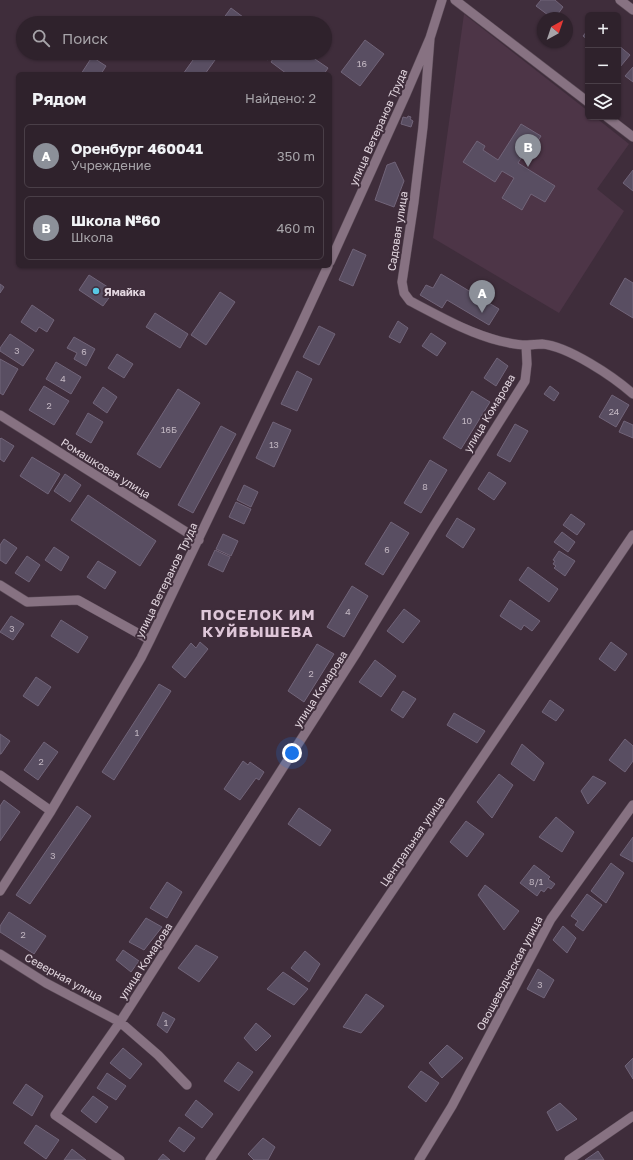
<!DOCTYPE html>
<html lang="ru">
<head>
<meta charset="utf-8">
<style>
  body { margin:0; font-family:"Golos Text",sans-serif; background:#372a34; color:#f1f3f6 }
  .controls { position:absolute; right:12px; top:12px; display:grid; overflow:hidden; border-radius:6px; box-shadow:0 1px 3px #0004 }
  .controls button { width:36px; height:36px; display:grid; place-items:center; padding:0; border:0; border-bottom:1px solid #4a3f48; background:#2f222c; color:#f1f3f6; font:20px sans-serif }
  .compass { position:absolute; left:537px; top:12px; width:36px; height:36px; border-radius:50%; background:#2f222c; box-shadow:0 1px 3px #0004; rotate:40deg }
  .you { position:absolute; left:292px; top:753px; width:14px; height:14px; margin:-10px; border:3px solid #fff; border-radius:50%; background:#1a73e8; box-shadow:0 0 0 6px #1a73e833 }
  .badge { display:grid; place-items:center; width:26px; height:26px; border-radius:50%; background:#8c9099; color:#fff; font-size:13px; font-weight:700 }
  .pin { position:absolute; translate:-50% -33px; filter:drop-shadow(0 1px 2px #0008) }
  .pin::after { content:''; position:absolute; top:21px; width:14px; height:12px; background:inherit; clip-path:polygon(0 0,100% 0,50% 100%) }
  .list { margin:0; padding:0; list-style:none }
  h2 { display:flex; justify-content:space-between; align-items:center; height:52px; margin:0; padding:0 16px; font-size:17px }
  h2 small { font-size:13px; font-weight:400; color:#a7a4a9 }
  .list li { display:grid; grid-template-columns:26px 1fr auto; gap:12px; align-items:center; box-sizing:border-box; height:64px; margin:0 8px 8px; padding:0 8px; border:1px solid #4a3f48; border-radius:6px }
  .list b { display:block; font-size:15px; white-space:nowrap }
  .list p { margin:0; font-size:13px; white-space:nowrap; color:#a7a4a9 }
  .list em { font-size:13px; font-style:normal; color:#a7a4a9 }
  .icon { flex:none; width:22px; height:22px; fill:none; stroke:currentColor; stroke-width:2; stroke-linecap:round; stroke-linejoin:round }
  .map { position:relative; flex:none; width:633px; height:1160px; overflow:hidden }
  .search { position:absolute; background:#2f222c; box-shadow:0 1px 3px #0004; left:16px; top:16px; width:316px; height:44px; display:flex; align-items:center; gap:10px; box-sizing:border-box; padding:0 14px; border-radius:22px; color:#a7a4a9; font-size:15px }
  .panel { position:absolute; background:#2f222c; box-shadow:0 1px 3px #0004; left:16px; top:72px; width:316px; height:196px; border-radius:6px }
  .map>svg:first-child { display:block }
  .built { fill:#4d3547 }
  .building { fill:#594e62; stroke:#716479 }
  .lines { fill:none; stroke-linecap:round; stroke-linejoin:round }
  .minor-casing { stroke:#5b4b57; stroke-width:10 }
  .minor { stroke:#877282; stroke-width:9 }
  .poi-dot { fill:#58c8e4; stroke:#3f2d3b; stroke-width:1.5 }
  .labels { text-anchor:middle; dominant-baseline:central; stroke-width:4; stroke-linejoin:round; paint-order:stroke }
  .number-label { font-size:9px; fill:#c0b5c0 }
  .street-label { font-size:11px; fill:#e3d7e0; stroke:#3f2d3b }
  .poi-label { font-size:11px; font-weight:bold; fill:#e3d7e0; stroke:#3f2d3b; text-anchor:start }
  .district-label { font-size:15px; font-weight:bold; letter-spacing:1px; fill:#dec6d8; stroke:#3f2d3b }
</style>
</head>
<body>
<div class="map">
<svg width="633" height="1160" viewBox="0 0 633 1160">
  <rect width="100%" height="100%" fill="#3f2d3b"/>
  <path class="built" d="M464,14L588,111V117H595L629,144L597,189L624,211L559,313L433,238Z"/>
  <path class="building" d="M541,0H555L563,7L555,18H552L536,6Z
    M231,8L251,23H220Z
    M588,30V40L583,36Z
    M365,40L384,54L360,86L341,72Z
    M618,45L630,55L620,67L618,66Z
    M116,53H129L126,59Z
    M198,53H220L205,74H183Z
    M258,53H273L268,60Z
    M277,53H306L328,68L324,74H287L271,62Z
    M92,57L106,66L101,74H81Z
    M633,67V82L625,76Z
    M408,116L411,117L410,119L413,121L411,127L401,124L403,117L407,118Z
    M521,124L541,136L534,147L530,144L518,163L555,186L545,202L531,194L522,210L502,198L514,178L502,171L495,182L463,162L477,141L485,146L483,150L498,160Z
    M395,162L404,181L394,207L375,200L387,165Z
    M633,170V191L623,183Z
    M353,249L366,255L353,286L339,280Z
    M441,274L499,309L489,325L447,300L442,308L420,295L426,285L433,288Z
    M89,275L114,291L103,306L79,290Z
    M625,278L633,283V318L610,304Z
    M0,284L4,287L0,293Z
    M220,292L235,302L206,345L191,335Z
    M32,305L54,320L47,332L39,327L36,332L21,322Z
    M155,313L188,334L180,348L146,327Z
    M398,321L408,328L400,343L389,337Z
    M319,326L335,334L319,365L303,357Z
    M431,333L446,343L437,356L422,346Z
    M10,334L34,350L23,366L0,351V348Z
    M74,337L95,349L86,366L74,359L77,353L67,348Z
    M117,354L133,364L124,378L108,368Z
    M497,358L508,366L496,386L484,378Z
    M0,359L18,369L3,395L0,393Z
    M56,362L81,377L71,394L46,379Z
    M297,371L312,379L297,411L281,404Z
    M44,386L69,401L54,425L29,410Z
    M550,386L559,393L554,401L544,394Z
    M103,387L117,397L107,413L93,403Z
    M178,389L200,403L160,468L137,454Z
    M472,391L490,402L461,449L443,438Z
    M612,395L629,405L616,427L599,417Z
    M88,413L103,422L91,443L76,434Z
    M624,421L633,425V438L619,432Z
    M273,422L291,430L274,467L256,458Z
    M515,424L528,431L510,462L497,455Z
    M221,426L236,434L193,513L178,505Z
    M1,438L14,446L4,462L0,459V439Z
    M32,457L60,474L48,494L20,476Z
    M430,460L447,470L421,513L404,503Z
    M489,472L506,483L494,500L478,489Z
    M65,474L81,485L70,502L54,491Z
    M244,485L258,492L251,507L237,500Z
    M88,495L156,541L140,566L71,520Z
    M236,502L251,509L244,524L229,517Z
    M571,514L585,524L577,535L563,525Z
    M457,518L475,529L463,548L446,536Z
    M391,522L409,533L383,575L365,564Z
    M562,532L575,542L568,552L554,542Z
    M223,534L238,541L231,556L216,549Z
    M4,539L17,548L6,564L0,560V545Z
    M54,547L69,557L61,571L45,560Z
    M215,550L230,557L223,572L208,565Z
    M559,551L575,561L565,576L554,568L556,566L553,564L555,561L553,560Z
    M27,556L40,565L29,582L15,573Z
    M98,561L116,572L105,589L87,577Z
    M528,567L558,589L549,602L519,580Z
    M352,586L368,596L344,637L327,627Z
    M510,600L540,621L532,631L524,625L521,630L500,616Z
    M404,609L420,621L403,643L387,631Z
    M11,616L24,624L13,640L0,632Z
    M61,620L88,637L78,653L51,636Z
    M200,642L208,649L185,678L172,667L191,643L196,648Z
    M611,642L627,654L615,671L599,659Z
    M317,644L334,654L304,702L288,691Z
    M375,660L396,676L381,697L359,682Z
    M36,677L51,687L38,706L23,696Z
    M159,684L171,691L114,780L102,772Z
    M403,691L416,699L403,718L391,710Z
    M550,700L564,710L556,721L542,712Z
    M454,713L485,731L477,743L447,725Z
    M0,734L10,741L1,754H0Z
    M625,739L633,746V761L625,772L609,760Z
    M44,742L58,752L38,780L24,770Z
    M522,744L544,763L534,781L511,764Z
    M243,761L248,765L250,762L264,772L259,780L256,778L240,800L224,789Z
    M499,774L513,785L492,818L477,802Z
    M593,776L606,783L588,804L581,791Z
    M4,800L20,812L0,841V806Z
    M77,806L91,816L30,904L16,895Z
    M299,808L331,830L320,846L288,824Z
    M556,817L574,832L562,852L539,837Z
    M466,821L484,834L467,857L450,842Z
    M633,837V862L620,855Z
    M611,863L624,873L606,903L591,891Z
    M534,865L550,877L548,879L555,884L551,889L548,887L544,892L541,890L537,896L520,883Z
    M167,882L182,892L167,918L150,908Z
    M485,885L519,911L504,930L478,895Z
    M587,894L602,905L583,931L575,925L578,921L571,916Z
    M9,912L46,936L34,954L0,932V926Z
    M146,918L162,927L144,950L129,942Z
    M563,926L576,938L567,953L553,940Z
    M196,945L218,957L199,982L178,968Z
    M123,950L139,961L131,972L116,960Z
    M305,951L320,964L309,982L291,968Z
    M538,969L554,980L544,998L527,989Z
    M283,972L308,989L294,1005L267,989Z
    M366,994L384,1006L361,1033L343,1027Z
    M163,1012L175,1019L167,1033L157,1025Z
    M256,1023L271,1036L256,1051L244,1038Z
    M447,1045L463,1058L442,1078L429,1063Z
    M123,1048L142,1064L130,1079L110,1063Z
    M633,1058V1079L625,1066Z
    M238,1062L253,1072L239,1091L224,1081Z
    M421,1071L439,1083L426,1102L408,1087Z
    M107,1073L126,1086L116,1100L97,1088Z
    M26,1084L43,1096L32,1116L13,1103Z
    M93,1096L108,1107L96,1123L81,1111Z
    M196,1100L213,1114L202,1128L185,1115Z
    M560,1103L577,1119L557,1131L547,1112Z
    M36,1125L59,1140L46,1159L24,1143Z
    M179,1127L195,1138L184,1152L169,1141Z
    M263,1138L275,1147L268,1160H254L248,1154Z
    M72,1149L86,1160H64Z
    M598,1151L604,1160H585Z
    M163,1154L170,1160H158Z"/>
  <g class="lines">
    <defs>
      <path id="minor" d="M455,0L588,102
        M620,0L633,10
        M430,38L423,127L414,202L402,282L404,293L410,301C439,316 468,333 500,341C508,343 518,345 527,345C532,345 537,344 542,344C568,346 614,377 633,394
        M607,117L633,137
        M330,262L406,94L430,38L442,0
        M0,415L199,540
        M0,585L27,602L78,600L150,640
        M0,775L51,811
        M0,891L51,811L141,658L150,640L298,331L328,266
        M0,954L46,983L120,1022L158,1055L187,1085
        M120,1160L55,1115L120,1022L357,652L432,529L525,381L527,364L526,345
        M210,1160L633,535
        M419,1160L452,1106L551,919L633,805
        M569,1160L633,1116"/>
    </defs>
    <use href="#minor" class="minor-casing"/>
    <use href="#minor" class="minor"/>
  </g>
  <circle class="poi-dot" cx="96" cy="291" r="4"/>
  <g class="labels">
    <g class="number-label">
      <text x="362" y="63">16</text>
      <text x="17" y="350">3</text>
      <text x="84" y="351">6</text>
      <text x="63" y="378">4</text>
      <text x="49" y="405">2</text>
      <text x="614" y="411">24</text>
      <text x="467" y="420">10</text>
      <text x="169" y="429">16Б</text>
      <text x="274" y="444">13</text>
      <text x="425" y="486">8</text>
      <text x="387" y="549">6</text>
      <text x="348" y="611">4</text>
      <text x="12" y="628">3</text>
      <text x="311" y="673">2</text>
      <text x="137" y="732">1</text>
      <text x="41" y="761">2</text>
      <text x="53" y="855">3</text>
      <text x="536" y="881">8/1</text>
      <text x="23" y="934">2</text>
      <text x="540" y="984">3</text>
      <text x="166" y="1022">1</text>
    </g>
    <g class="street-label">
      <text transform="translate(378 127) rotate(-66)">улица Ветеранов Труда</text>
      <text transform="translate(397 231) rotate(-81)">Садовая улица</text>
      <text transform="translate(489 413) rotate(-59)">улица Комарова</text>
      <text transform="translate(106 468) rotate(32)">Ромашковая улица</text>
      <text transform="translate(166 580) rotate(-64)">улица Ветеранов Труда</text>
      <text transform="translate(320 689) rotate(-57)">улица Комарова</text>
      <text transform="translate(412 841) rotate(-56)">Центральная улица</text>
      <text transform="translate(145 961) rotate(-57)">улица Комарова</text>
      <text transform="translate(509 973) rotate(-62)">Овощеводческая улица</text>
      <text transform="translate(64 977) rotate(29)">Северная улица</text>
    </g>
    <g class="poi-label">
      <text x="104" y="291">Ямайка</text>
    </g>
    <g class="district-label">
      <text x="258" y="614">ПОСЕЛОК ИМ<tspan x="258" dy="17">КУЙБЫШЕВА</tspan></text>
    </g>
  </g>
</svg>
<div class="controls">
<button>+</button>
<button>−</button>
<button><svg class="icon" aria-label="layers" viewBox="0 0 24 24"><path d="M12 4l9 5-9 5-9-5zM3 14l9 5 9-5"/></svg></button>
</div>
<svg class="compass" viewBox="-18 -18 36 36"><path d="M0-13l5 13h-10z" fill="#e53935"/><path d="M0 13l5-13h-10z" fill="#a7a4a9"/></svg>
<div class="you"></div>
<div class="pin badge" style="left:482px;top:313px">A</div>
<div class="pin badge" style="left:528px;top:167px">B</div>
<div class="search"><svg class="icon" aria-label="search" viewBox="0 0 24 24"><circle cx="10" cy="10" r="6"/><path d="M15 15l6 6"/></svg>Поиск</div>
<section class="panel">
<h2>Рядом<small>Найдено: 2</small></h2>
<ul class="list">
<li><span class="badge">A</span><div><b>Оренбург 460041</b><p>Учреждение</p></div><em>350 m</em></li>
<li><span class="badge">B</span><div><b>Школа №60</b><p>Школа</p></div><em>460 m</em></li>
</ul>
</section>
</div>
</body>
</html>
